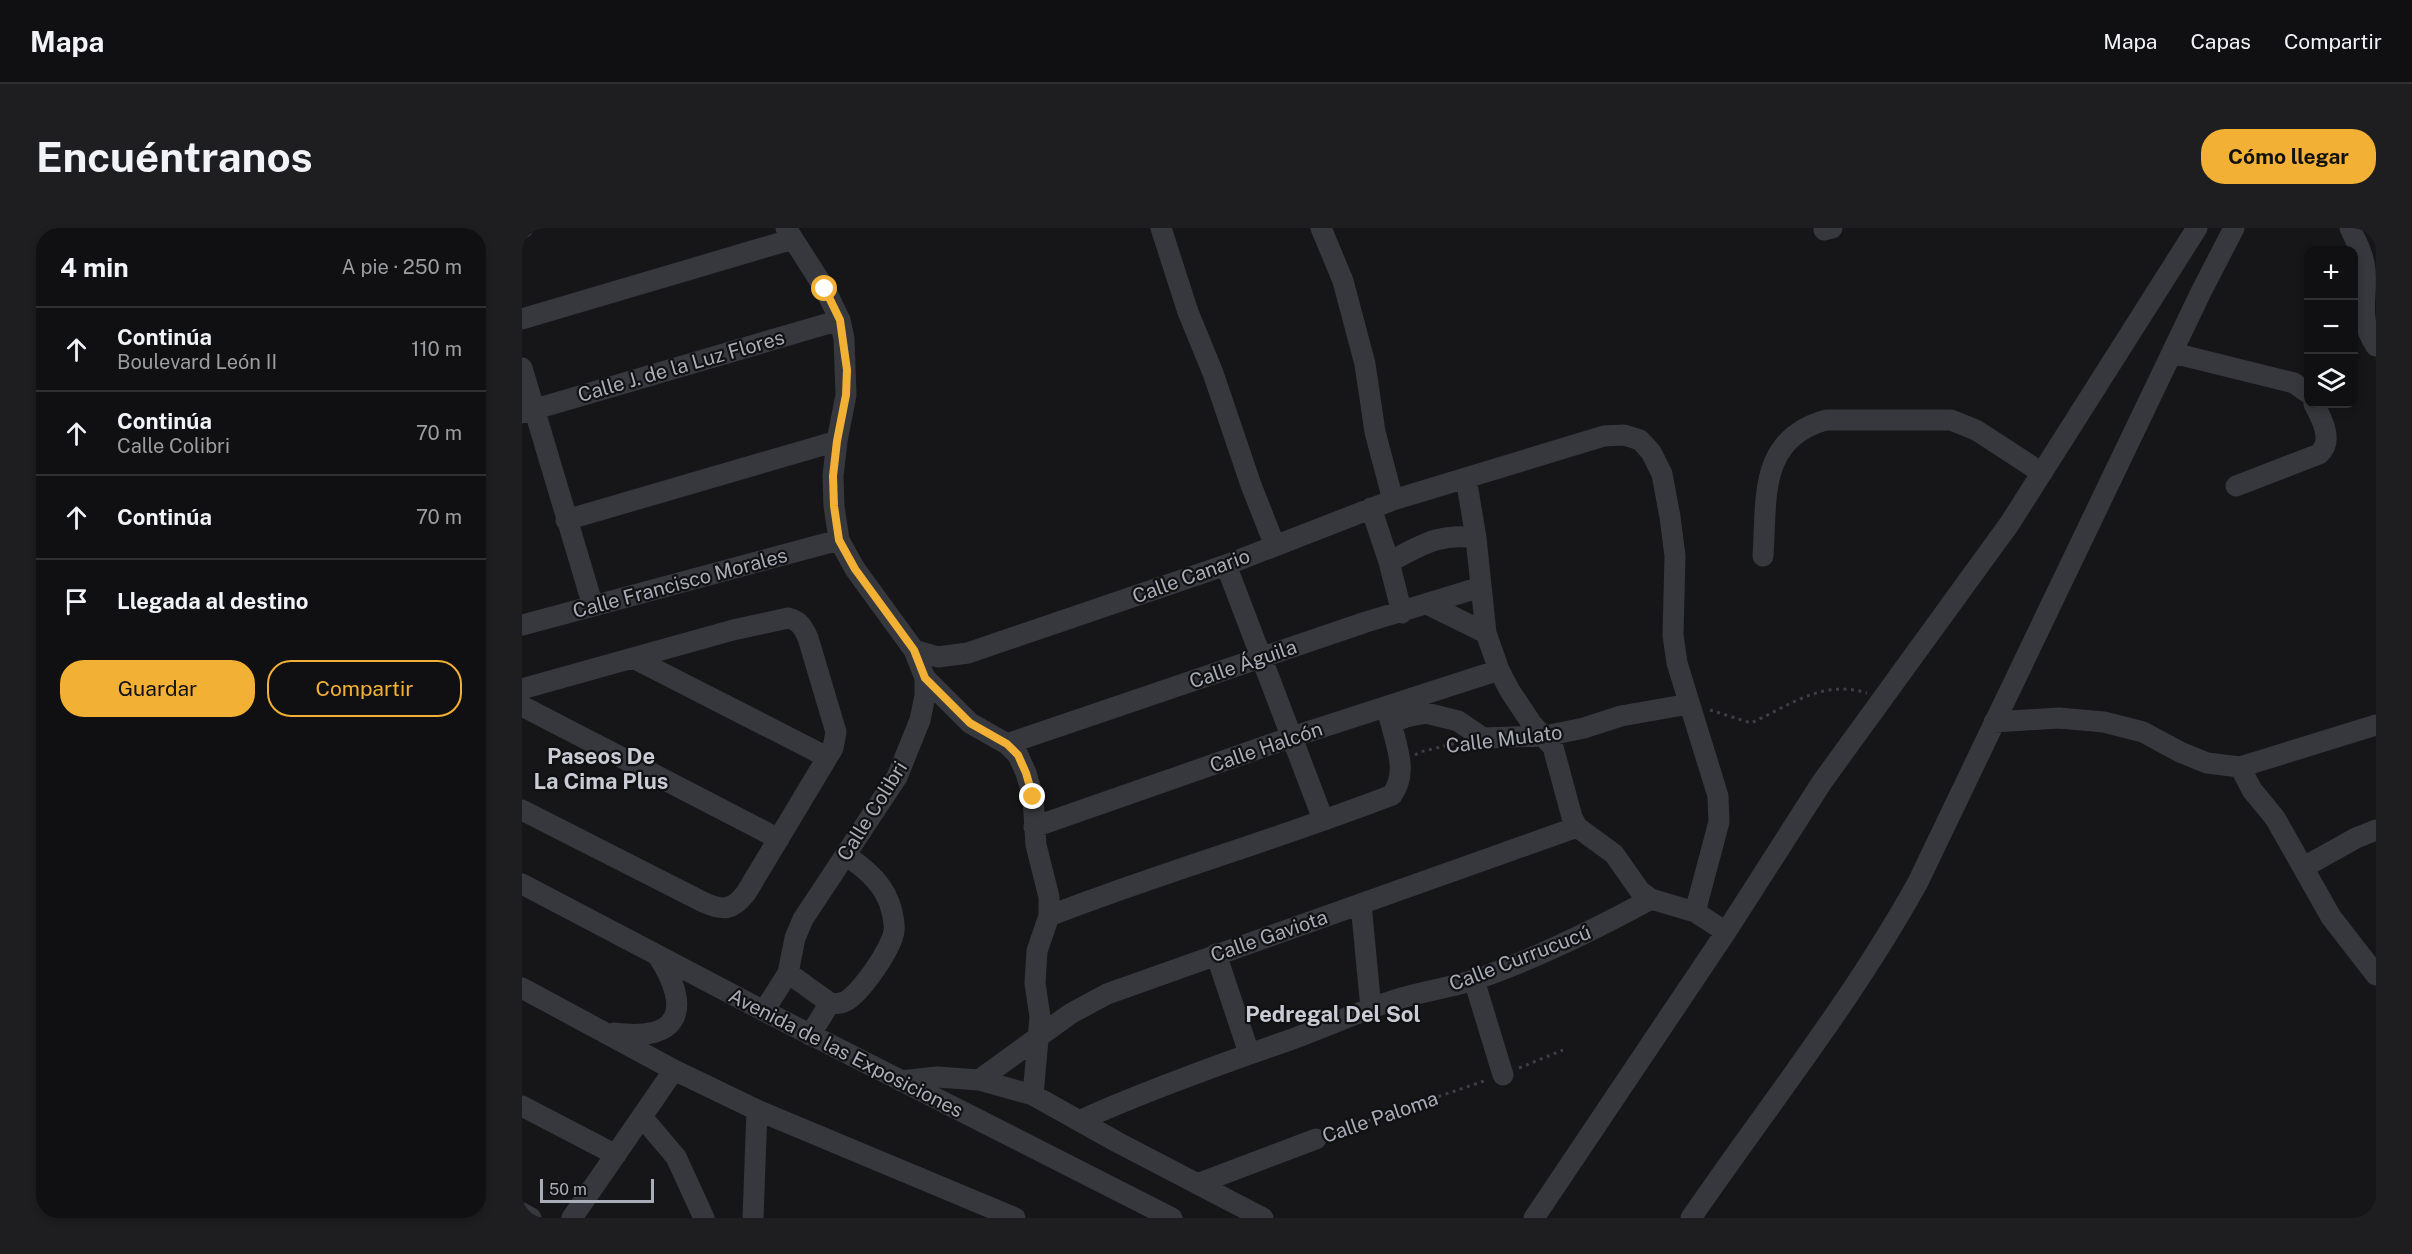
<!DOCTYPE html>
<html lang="es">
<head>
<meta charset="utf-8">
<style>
  body { margin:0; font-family:"Public Sans",sans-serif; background:#1e1e20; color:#f1f3f6 }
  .controls { position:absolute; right:18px; top:18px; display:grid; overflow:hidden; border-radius:12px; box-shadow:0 3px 9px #0003 }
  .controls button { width:54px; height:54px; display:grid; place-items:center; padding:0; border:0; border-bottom:2px solid #303032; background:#101012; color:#f1f3f6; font:30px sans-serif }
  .scale { position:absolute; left:18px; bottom:15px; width:114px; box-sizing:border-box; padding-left:6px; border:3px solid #a8adb8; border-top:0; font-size:16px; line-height:21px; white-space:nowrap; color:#a8adb8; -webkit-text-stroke:4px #111113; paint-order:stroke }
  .stop { position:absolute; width:18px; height:18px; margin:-14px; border:4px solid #f2b134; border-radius:50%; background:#fff }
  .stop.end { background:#f2b134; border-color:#fff; box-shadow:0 2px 6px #0008 }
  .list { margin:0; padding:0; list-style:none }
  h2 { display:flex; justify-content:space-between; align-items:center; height:78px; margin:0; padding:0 24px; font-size:26px }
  h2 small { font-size:20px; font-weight:400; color:#9c9d9f }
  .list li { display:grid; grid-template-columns:39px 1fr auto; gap:18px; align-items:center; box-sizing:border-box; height:84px; padding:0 24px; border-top:2px solid #303032 }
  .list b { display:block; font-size:22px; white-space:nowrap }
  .list p { margin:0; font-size:20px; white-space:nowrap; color:#9c9d9f }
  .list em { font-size:20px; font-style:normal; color:#9c9d9f }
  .actions { display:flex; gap:12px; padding:18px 24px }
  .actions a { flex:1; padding:14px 0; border:2px solid #f2b134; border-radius:24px; text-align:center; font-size:21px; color:#f2b134 }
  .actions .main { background:#f2b134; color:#111 }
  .icon { flex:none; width:33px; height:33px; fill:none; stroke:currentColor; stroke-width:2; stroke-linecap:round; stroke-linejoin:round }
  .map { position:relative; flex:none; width:1854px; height:990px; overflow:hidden; border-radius:24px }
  header { display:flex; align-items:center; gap:36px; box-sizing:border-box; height:84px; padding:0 30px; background:#101012; border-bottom:2px solid #303032 }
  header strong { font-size:28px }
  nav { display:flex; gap:33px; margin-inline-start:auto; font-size:21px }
  .intro { display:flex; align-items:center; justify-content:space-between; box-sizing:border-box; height:144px; padding:0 36px }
  h1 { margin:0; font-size:42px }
  .button { padding:15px 27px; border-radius:24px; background:#f2b134; color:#111; font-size:21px; font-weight:700 }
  main { display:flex; gap:36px; padding:0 36px }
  aside { flex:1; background:#101012; border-radius:24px; box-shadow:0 3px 9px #0003 }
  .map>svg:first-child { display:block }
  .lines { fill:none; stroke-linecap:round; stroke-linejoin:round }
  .path { stroke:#3d3f44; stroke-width:3; stroke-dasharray:3 4.5; stroke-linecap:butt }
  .minor { stroke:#37383d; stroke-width:21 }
  .route { stroke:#f2b134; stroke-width:8 }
  .labels { text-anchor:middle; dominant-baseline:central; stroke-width:4.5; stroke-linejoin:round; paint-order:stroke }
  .street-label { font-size:20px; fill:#a8adb8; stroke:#111113 }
  .quarter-label { font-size:22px; font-weight:bold; fill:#c9ccd4; stroke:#111113 }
</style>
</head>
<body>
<header>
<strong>Mapa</strong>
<nav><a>Mapa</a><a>Capas</a><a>Compartir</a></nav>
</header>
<div class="intro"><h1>Encuéntranos</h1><a class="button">Cómo llegar</a></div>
<main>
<aside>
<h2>4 min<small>A pie · 250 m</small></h2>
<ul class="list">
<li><svg class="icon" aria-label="ahead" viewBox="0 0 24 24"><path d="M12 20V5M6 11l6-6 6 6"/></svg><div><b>Continúa</b><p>Boulevard León II</p></div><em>110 m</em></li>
<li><svg class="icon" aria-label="ahead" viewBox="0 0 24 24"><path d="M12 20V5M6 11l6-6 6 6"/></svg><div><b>Continúa</b><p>Calle Colibri</p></div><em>70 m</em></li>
<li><svg class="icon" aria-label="ahead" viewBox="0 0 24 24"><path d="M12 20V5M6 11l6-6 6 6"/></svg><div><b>Continúa</b></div><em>70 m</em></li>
<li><svg class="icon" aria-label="arrive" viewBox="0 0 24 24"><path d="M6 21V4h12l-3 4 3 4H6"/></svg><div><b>Llegada al destino</b></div></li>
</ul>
<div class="actions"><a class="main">Guardar</a><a>Compartir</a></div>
</aside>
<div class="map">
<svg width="1854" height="990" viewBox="0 0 1854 990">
  <rect width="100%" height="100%" fill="#161618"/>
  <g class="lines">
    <path class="path" d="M1188,482L1229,495C1267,478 1300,451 1345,465
      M893,527L898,524L935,515
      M997,840L1041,822
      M810,905L965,852"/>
    <path class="minor" d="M0,0H1
      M264,0L303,61L318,92L322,111L324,167L315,213L311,248L312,278L317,312L333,341L392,422L403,450V468L398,492L375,549L281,691L273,710L266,745L308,775C313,776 317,776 322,774C338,767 370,720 372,703C373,697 371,689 370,684C364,657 345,642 324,627
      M639,0L666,84L691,145L729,257L753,318
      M799,0L821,53L843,136L853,204L871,272
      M1828,0C1833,11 1840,23 1842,35C1848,67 1833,87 1854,118
      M1302,2L1310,0
      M0,91L271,11
      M1651,125L1772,155L1786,165
      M0,140L71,378
      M0,185L318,92
      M944,250L954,310L964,405L977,442L988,463L1010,496L1031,519L1050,589L1055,599L1092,626L1118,663L1129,671L1173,684L1204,704
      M1714,258L1797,226C1812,213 1800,191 1792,176
      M849,280L867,334L880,385
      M44,292L315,213
      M1241,328C1245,270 1236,211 1304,192H1429L1454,202L1520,245
      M867,334C898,318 918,304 954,310
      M704,337L801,591
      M905,376L964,405
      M0,397L317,312
      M392,422L416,429L446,425L704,337L871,272L1082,208L1102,207L1118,212L1129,224L1140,246L1148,289L1153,328L1151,407L1155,435L1196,568L1197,594L1173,684
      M113,431L305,529
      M403,450L448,495L485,516L496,527L504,545L511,569L514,617L527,669V688L515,723L513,755L518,789L511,867
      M0,461L211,402L266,390C277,392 281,399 286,410L314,504L311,520L224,665C210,683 201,683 181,674L0,582
      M0,478L257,611
      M865,483L869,495L884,489L904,485L936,493L961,510L1023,508L1062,500L1099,488L1167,476
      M1472,494L1537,490L1582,494L1621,504L1658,524L1685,535L1718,539L1854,497
      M485,516L844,394L959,359
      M1718,539L1730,562L1753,590L1809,689L1854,747
      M512,599L770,509L977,442
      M1782,639L1834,610L1854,602
      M0,656L242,783L650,990
      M839,676L849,781
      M527,688C640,644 757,611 870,567C886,545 875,520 869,495
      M694,726L727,825
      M952,752L981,847
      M0,760L152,842L235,882L493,990
      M242,783L266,745
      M92,805C159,814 170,781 136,728
      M288,807L308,775
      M457,852L548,786L585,766L1055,599
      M379,853L415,849L457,852L511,867L595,914L741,990
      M0,878L94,927
      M120,889L154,929L182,990
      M559,892C626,862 693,838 762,814C799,801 835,784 873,772C898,764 926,760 952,752C1014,731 1072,702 1129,671
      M675,956L794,911
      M0,985L9,990
      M50,990L152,842
      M231,990L235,882
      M1012,990L1204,704L1300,554L1488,295L1675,0
      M1169,990C1245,879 1331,772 1396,654L1679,64L1712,0"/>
  </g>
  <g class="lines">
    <path class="route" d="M303,61L318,92L325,142L324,167L315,213L311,248L312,278L317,312L333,341L392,422L403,450L448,495L485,516L496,527L504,545L511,569"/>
  </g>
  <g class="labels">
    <g class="street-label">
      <text transform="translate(159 138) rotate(-16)">Calle J. de la Luz Flores</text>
      <text transform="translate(669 348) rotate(-20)">Calle Canario</text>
      <text transform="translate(158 355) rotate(-15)">Calle Francisco Morales</text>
      <text transform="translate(721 436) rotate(-19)">Calle Águila</text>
      <text transform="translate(982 511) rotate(-7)">Calle Mulato</text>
      <text transform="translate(744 519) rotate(-19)">Calle Halcón</text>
      <text transform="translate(350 583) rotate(-58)">Calle Colibri</text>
      <text transform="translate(747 708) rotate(-19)">Calle Gaviota</text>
      <text transform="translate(998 730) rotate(-21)">Calle Currucucú</text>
      <text transform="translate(324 825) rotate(27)">Avenida de las Exposiciones</text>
      <text transform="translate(858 889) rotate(-19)">Calle Paloma</text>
    </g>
    <g class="quarter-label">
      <text x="79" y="528">Paseos De<tspan x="79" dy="25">La Cima Plus</tspan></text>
      <text x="811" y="786">Pedregal Del Sol</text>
    </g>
  </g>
</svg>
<div class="controls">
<button>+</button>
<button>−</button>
<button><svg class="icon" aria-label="layers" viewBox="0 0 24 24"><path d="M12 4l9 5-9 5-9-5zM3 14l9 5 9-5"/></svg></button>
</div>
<div class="scale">50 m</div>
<div class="stop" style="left:303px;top:61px"></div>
<div class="stop end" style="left:511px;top:569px"></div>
</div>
</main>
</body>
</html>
